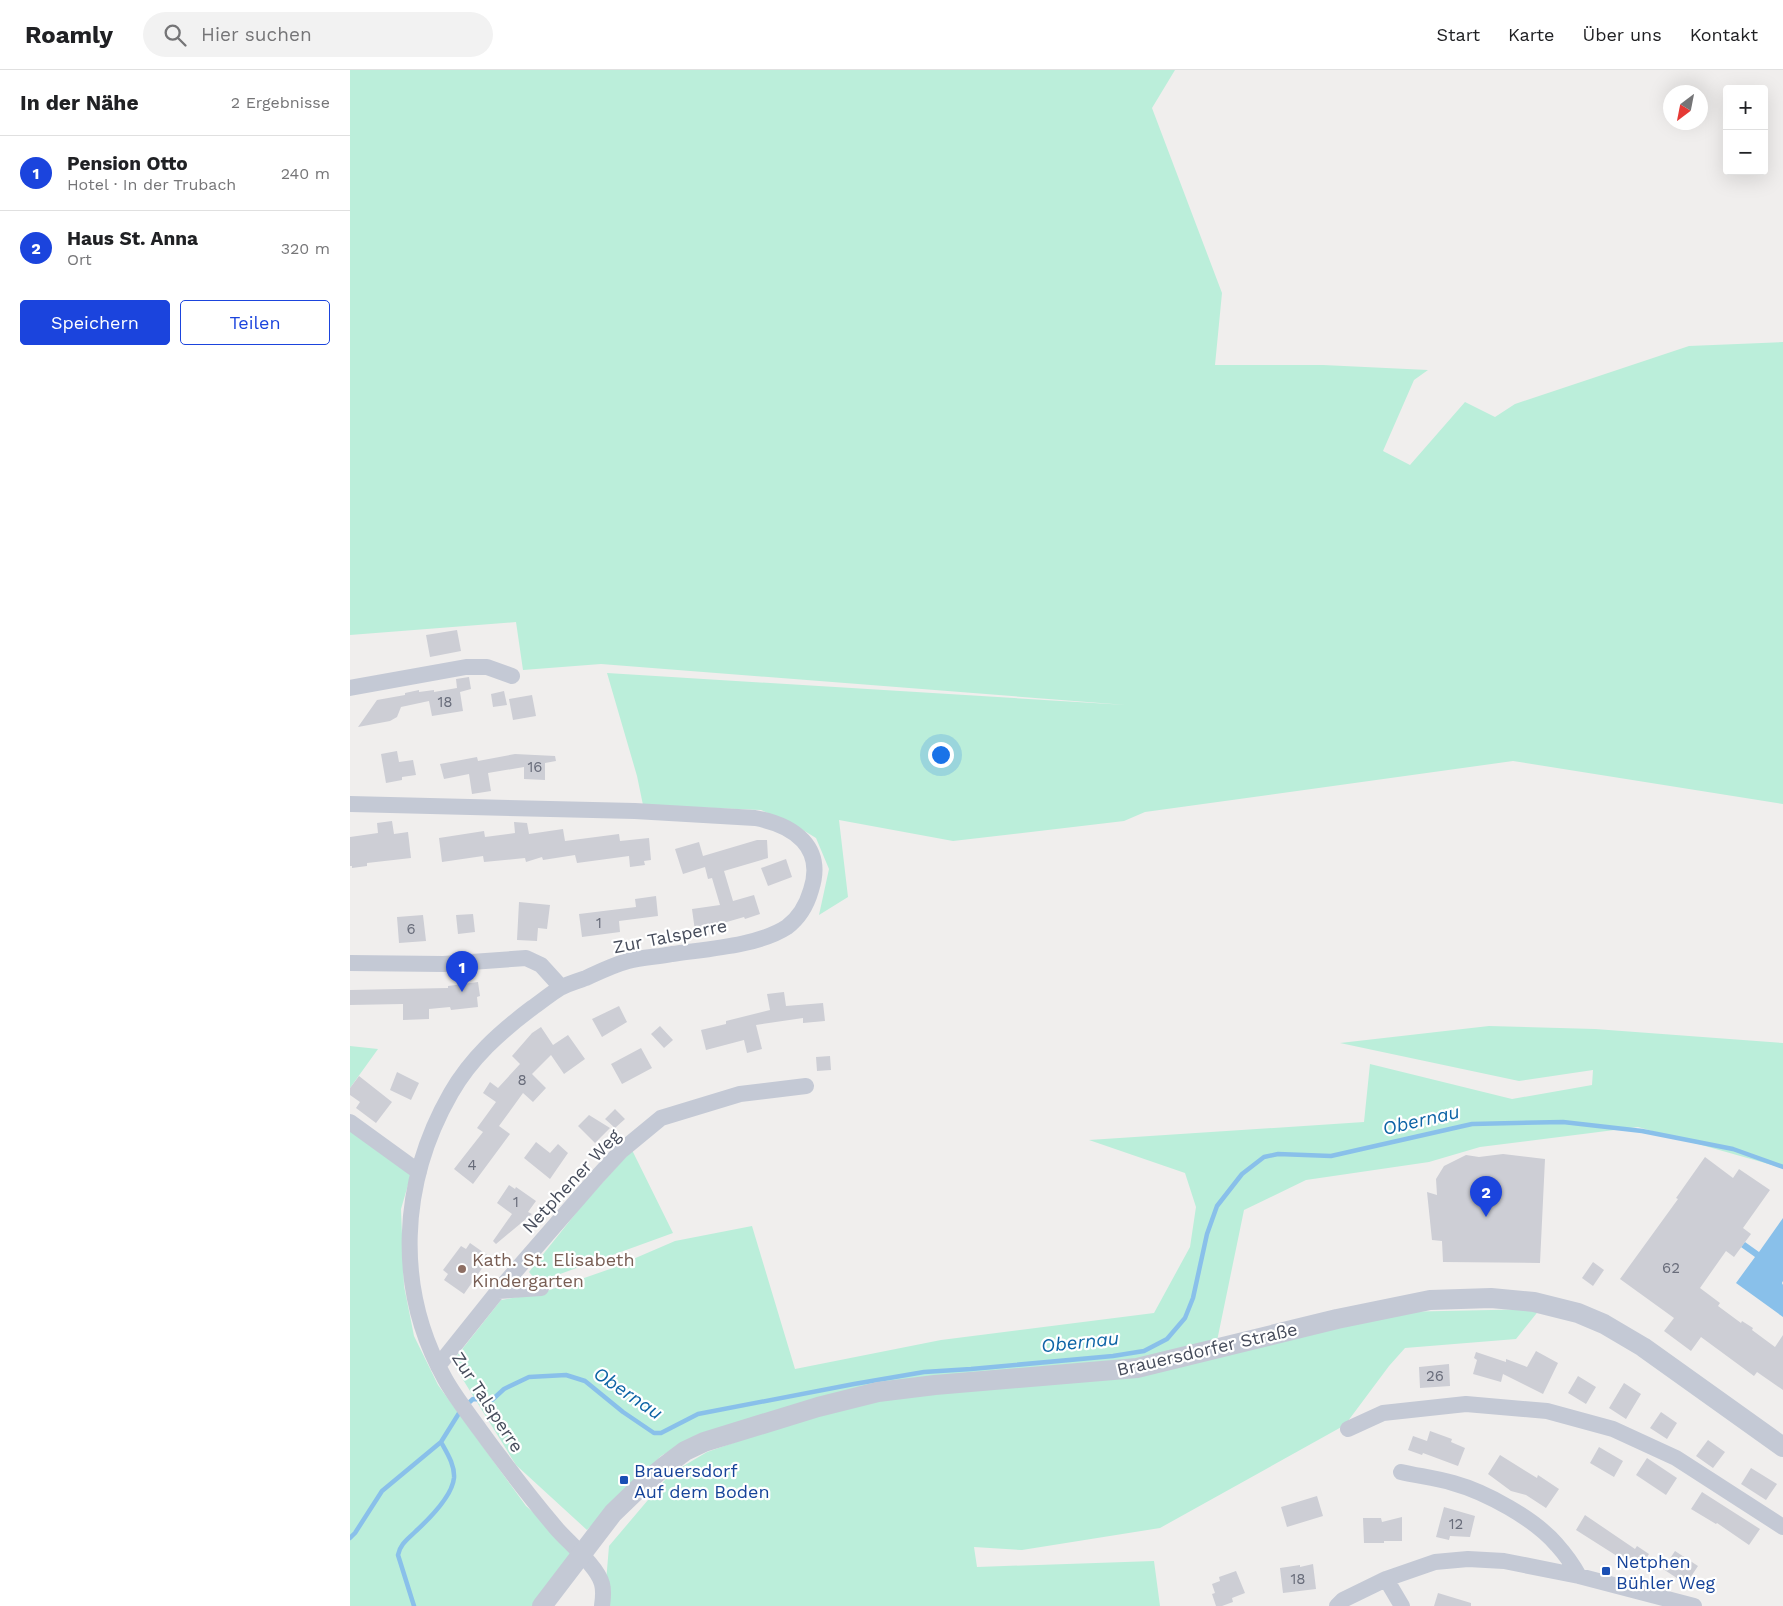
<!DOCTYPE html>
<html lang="de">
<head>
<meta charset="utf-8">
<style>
  body { margin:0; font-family:"Work Sans",sans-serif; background:#f2f2f2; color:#202124 }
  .controls { position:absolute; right:15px; top:15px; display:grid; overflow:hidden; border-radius:5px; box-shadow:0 5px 20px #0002 }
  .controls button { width:45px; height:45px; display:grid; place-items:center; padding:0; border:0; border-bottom:1px solid #e0e0e0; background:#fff; color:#202124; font:25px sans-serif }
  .compass { position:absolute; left:1313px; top:15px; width:45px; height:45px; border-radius:50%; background:#fff; box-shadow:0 5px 20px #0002; rotate:212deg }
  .you { position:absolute; left:590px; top:684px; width:18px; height:18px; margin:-12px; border:4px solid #fff; border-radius:50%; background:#1a73e8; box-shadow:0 0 0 8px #1a73e833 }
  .badge { display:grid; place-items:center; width:32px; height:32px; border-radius:50%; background:#1b44dd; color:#fff; font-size:16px; font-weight:700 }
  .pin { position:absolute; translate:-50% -41px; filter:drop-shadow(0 1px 2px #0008) }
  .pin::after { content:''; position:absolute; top:26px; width:18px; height:15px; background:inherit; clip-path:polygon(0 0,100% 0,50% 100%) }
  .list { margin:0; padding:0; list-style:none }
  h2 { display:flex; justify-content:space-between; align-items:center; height:65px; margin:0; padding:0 20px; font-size:21px }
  h2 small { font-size:16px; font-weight:400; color:#757577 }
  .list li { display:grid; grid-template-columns:32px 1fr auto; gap:15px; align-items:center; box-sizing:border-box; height:75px; padding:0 20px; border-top:1px solid #e0e0e0 }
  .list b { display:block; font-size:19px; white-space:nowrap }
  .list p { margin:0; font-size:16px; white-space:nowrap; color:#757577 }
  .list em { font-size:16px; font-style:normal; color:#757577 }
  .actions { display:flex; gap:10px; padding:15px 20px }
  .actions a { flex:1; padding:11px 0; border:1px solid #1b44dd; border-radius:5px; text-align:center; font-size:18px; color:#1b44dd }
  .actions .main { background:#1b44dd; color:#fff }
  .icon { flex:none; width:28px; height:28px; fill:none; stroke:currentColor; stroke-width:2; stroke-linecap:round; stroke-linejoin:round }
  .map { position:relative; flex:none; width:1433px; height:1536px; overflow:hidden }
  header { display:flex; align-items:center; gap:30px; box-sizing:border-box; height:70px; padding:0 25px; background:#fff; border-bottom:1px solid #e0e0e0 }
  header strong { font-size:24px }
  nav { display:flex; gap:28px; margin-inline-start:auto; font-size:18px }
  .search { width:350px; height:45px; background:#f2f2f2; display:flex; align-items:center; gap:12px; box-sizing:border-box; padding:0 18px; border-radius:28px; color:#757577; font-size:19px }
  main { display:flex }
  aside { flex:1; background:#fff }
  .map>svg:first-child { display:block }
  .green { fill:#bbeeda }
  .water { fill:#89c0ea }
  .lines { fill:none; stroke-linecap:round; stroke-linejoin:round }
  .stream { stroke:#89c0ea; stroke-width:4.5 }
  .building { fill:#cdced5 }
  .minor { stroke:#c4c9d5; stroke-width:16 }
  .tertiary { stroke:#c4c9d5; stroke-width:20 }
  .education-dot { fill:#8d6e63; stroke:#fff; stroke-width:2 }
  .transit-dot { fill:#1a4fb4; stroke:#fff; stroke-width:2 }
  .labels { text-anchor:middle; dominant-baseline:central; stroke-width:4.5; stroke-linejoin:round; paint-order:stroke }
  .number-label { font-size:15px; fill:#686c7a }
  .street-label { font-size:18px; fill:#464c5b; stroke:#fff }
  .education-label { font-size:18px; fill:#785e54; stroke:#fff; text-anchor:start }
  .transit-label { font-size:18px; fill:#164399; stroke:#fff; text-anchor:start }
  .water-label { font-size:19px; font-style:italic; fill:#0e64a6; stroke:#fff }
</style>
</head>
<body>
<header>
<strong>Roamly</strong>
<div class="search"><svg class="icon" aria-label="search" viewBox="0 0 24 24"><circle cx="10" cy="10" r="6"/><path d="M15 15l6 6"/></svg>Hier suchen</div>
<nav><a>Start</a><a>Karte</a><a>Über uns</a><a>Kontakt</a></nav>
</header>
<main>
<aside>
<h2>In der Nähe<small>2 Ergebnisse</small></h2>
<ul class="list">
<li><span class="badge">1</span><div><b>Pension Otto</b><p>Hotel · In der Trubach</p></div><em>240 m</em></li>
<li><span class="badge">2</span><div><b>Haus St. Anna</b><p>Ort</p></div><em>320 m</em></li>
</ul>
<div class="actions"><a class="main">Speichern</a><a>Teilen</a></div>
</aside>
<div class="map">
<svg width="1433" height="1536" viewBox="0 0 1433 1536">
  <rect width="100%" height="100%" fill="#f0eeed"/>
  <path class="green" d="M0,0H825L802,38L872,223L865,295H973L1078,300L1064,310L1033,381L1060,395L1115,332L1145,347L1165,334L1339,276L1433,272V734L1163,691L795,742L774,751L603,771L489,750L498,827L469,845L479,799L466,768L443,754L411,740L293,735L287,706L257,603L776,635L251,594L173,600L166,552L0,565Z
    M1139,956L1245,959L1433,973V1098L1288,1057L1130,1077L1079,1092L956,1110L894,1140L867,1271L781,1291L540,1313L348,1364L311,1386L237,1460L166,1395L102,1292L151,1230L191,1223L260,1199L325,1171L402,1156L445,1299L591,1270L804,1243L840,1177L846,1137L835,1103L739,1070L1014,1052L1020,994L1162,1029L1242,1015L1243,1000L1169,1011L990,973Z
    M0,976L28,979L0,1018Z
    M0,1058L62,1101L51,1139L54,1216L64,1266L88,1315L176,1436L225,1480L183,1536H0Z
    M282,1080L323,1163L188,1212L179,1202L234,1133Z
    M1190,1239L1166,1269L1055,1278L1039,1296L995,1355L810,1458L672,1480L624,1477L627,1497L804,1491L810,1536H254L259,1476L320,1404L357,1382L441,1353L531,1328L786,1305L1047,1242Z"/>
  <path class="water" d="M1433,1148V1211L1432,1213L1433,1215V1247L1386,1213L1405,1187L1391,1177L1395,1172L1409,1182Z"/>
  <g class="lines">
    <path class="stream" d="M0,1468L5,1463L32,1421L91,1372L111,1340L123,1329L142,1330L154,1319L179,1307L216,1305L235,1311L273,1342L304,1363H311L348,1344L504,1314L574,1302L621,1299L763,1286L794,1281L817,1269L835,1248L843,1228L857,1164L867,1136L892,1104L914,1087L928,1084L981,1086L1122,1054L1213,1052L1292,1061L1383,1079L1433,1097
      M64,1536L48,1485C50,1474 58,1469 66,1461C79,1449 102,1427 104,1408C105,1395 97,1383 91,1372"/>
  </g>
  <path class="building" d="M107,560L111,581L80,587L76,565Z
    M119,607L121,619L110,622L113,641L82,646L79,631L51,637L47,647L40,651L8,657L27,630L55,625V623L69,620V622L84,620V622L107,618L106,609Z
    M154,621L157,635L143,637L141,624Z
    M182,625L186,646L163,650L159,629Z
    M47,681L49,692L63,690L66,705L52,707V710L36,713L31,684Z
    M165,684L205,686L206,691L195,693V710L174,709V697L138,703L141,721L122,724L119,704L94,709L90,694L127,687L128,691Z
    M42,751L44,764L58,762L61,788L17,793V796L2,798V796H0V767L28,763L27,753Z
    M164,752L177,753L179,764L213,759L215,771L269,764L270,771L299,768L301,790L294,791L295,795L280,797L279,786L227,793L225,785L193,790L192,787L176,792L175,788L134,792L133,786L92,792L89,768L134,761L135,767L165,763Z
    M407,770H417L418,788L374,801L383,831L404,825L410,844L395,849L394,847L363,856V858L345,861L342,839L370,835L362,808L358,809L355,797L333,804L325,779L349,772L353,786Z
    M436,789L442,807L418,816L411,798Z
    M306,826L308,846L269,851L270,862L232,867L229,844L286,837L285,829Z
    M169,832L200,835L197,859L188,858L187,871L167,870Z
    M123,844L125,862L108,864L106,845Z
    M73,845L76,871L49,873L47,847Z
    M128,912L130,926L127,927L128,937L101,940L100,937L79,939V949L53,950V934L0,935V920L98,918V916Z
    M434,922L436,936L473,933L475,951L453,953V948L406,955L412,979L397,983L394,970L356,980L351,960L376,954V951L420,940L417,924Z
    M269,936L277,952L252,967L242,949Z
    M310,956L323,970L314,978L301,964Z
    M191,957L203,975L218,965L235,989L214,1004L201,985L182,1004L196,1018L183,1032L173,1023L149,1056L160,1064L123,1114L104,1099L133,1062L127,1058L146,1032L133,1023L140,1012L148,1018L170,994L162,986L182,963Z
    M291,978L302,998L272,1014L261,994Z
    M480,986L481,1000L467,1001L466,987Z
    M47,1002L69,1013L61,1030L40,1020Z
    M9,1006L42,1032L26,1053L6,1038L10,1032L0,1025V1018Z
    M265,1039L275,1049L265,1058L255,1049Z
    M239,1045L260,1058L245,1073L228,1056Z
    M186,1072L200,1083L208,1074L218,1083L200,1109L174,1088Z
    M1153,1084L1195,1089L1190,1193L1093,1192L1092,1171L1082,1170L1077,1122L1087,1125L1086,1109L1094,1096L1116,1085L1129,1087Z
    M1355,1087L1383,1108L1389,1099L1420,1120L1393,1158L1401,1164L1384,1187L1376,1181L1350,1218L1370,1233L1368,1236L1391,1253L1392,1251L1403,1258L1402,1260L1425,1277L1433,1265V1320L1407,1302L1404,1306L1351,1267L1341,1281L1314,1261L1324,1248L1270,1209L1328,1129L1326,1128Z
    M159,1115L165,1119L166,1117L186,1131L178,1142L182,1144L146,1174L143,1171L162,1144L147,1133Z
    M120,1173L140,1187L114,1224L94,1210L98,1204L93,1200L111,1176L116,1179Z
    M1243,1192L1254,1200L1243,1216L1232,1208Z
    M1186,1281L1208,1293L1193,1324L1153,1304L1151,1312L1123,1304L1127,1290L1124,1288L1126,1282L1156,1292V1289L1177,1297Z
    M1099,1294L1100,1316L1070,1318L1069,1297Z
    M1228,1306L1246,1317L1236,1334L1218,1323Z
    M1274,1313L1291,1324L1276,1349L1259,1338Z
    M1311,1342L1327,1353L1317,1369L1300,1358Z
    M1080,1361L1102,1369L1101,1372L1115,1378L1108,1396L1073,1383L1072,1385L1058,1380L1063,1366L1077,1371Z
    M1358,1370L1375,1382L1363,1398L1346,1386Z
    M1249,1377L1273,1391L1264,1407L1240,1393Z
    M1150,1385L1187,1408L1188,1405L1209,1419L1196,1438L1176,1425L1161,1421L1138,1404Z
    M1297,1388L1327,1408L1316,1425L1286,1405Z
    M1401,1398L1427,1414L1416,1430L1391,1414Z
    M1352,1422L1410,1459L1399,1475L1367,1453L1366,1454L1341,1439Z
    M967,1426L973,1446L937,1457L931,1437Z
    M1094,1437L1125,1446L1120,1467L1100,1466L1099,1470L1086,1467Z
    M1235,1445L1285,1479L1287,1476L1299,1484L1289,1500L1226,1460Z
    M1052,1447V1471H1034V1473H1014L1013,1448H1031L1032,1452Z
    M1325,1481L1348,1496L1336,1514L1313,1499Z
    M963,1494L966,1519L933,1523L930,1498L950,1495V1497Z
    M886,1501L895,1523L882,1528L883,1532L872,1536H866L862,1524L865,1523L862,1514L870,1511L869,1507Z
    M1088,1523L1121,1533V1536H1084Z"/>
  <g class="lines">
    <path class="minor" d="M0,618L116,597H137L162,606
      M0,734L285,741L405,748C444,755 475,777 461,820C457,834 449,848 437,857C408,876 356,879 322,884C308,887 292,887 278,891C263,895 249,902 236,908C227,911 217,914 210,918C200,924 191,932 182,938C150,962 121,988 101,1023C50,1112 44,1218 95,1309C105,1327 118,1343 130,1360C154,1393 179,1426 206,1458C218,1472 248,1497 252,1514C254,1521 253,1529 252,1536
      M0,893L93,894L176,888L191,895L211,917
      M0,1052L69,1102
      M148,1221L191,1218
      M88,1296L148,1221L248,1106L271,1081L311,1048L390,1024L456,1016
      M998,1359L1033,1343L1116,1334L1197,1341L1263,1359L1326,1388L1433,1457
      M1051,1402C1068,1406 1086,1408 1103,1413C1136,1422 1185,1449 1207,1475C1216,1485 1223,1495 1229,1506
      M1036,1509L1052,1536
      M987,1536L993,1530L1036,1509L1085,1492L1118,1489L1154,1491L1229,1506L1344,1536"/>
    <path class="tertiary" d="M192,1536L263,1443L291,1416L315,1396L335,1381L354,1372L468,1337L528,1322L585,1315L787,1298L987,1249L1080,1230L1141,1228L1184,1232L1228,1243L1254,1254L1293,1277L1433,1377"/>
  </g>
  <circle class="education-dot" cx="112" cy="1199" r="5"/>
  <g class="transit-dot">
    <rect x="269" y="1405" width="10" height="10" rx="2.5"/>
    <rect x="1251" y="1496" width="10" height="10" rx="2.5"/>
  </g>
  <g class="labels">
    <g class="number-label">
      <text x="95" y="632">18</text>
      <text x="185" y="697">16</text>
      <text x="249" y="853">1</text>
      <text x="61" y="859">6</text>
      <text x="172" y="1010">8</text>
      <text x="122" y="1095">4</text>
      <text x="166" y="1132">1</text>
      <text x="1321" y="1198">62</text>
      <text x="1085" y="1306">26</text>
      <text x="1106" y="1454">12</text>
      <text x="948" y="1509">18</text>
    </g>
    <g class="street-label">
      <text transform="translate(320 866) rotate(-11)">Zur Talsperre</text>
      <text transform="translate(221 1111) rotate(-47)">Netphener Weg</text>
      <text transform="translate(857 1279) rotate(-13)">Brauersdorfer Straße</text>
      <text transform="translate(138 1332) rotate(57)">Zur Talsperre</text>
    </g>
    <g class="education-label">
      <text x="122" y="1189">Kath. St. Elisabeth<tspan x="122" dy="21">Kindergarten</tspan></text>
    </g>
    <g class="transit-label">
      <text x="284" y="1400">Brauersdorf<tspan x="284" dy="21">Auf dem Boden</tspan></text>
      <text x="1266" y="1491">Netphen<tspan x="1266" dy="21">Bühler Weg</tspan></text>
    </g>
    <g class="water-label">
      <text transform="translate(1071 1050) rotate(-13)">Obernau</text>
      <text transform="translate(730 1272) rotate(-6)">Obernau</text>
      <text transform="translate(278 1323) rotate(34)">Obernau</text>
    </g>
  </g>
</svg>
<div class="controls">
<button>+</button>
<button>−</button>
</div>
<svg class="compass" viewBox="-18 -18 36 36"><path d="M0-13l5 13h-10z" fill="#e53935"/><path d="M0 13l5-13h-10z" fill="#757577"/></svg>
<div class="you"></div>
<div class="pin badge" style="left:112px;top:922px">1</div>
<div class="pin badge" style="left:1136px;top:1147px">2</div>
</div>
</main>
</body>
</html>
